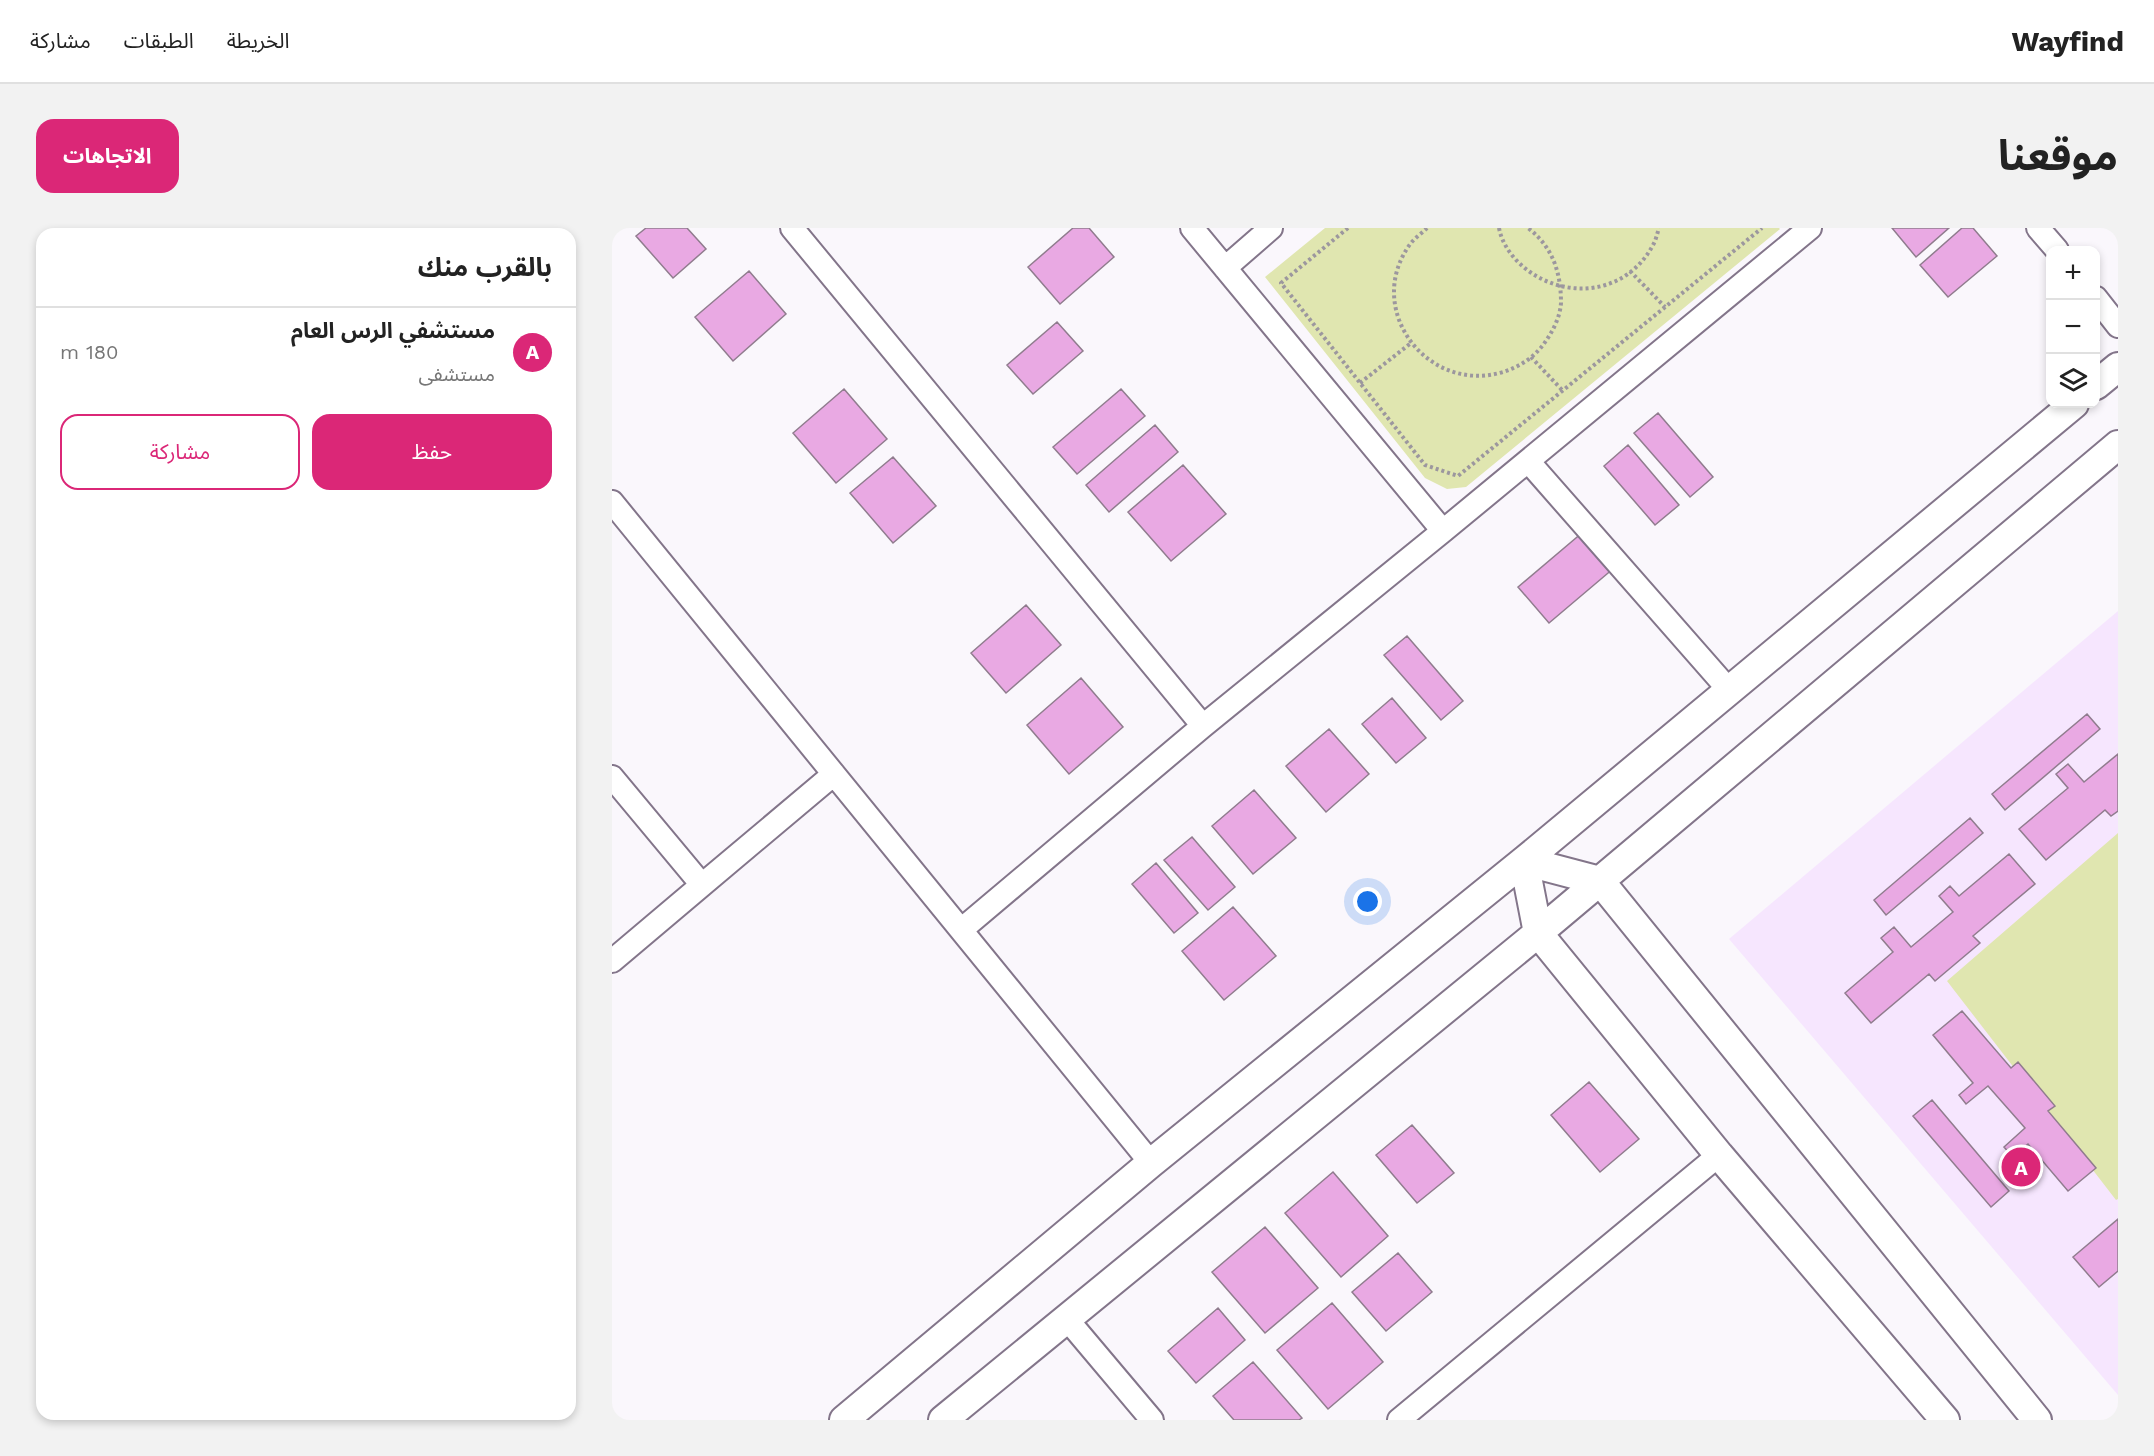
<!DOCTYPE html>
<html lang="ar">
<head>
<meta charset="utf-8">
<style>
  body { margin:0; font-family:"Work Sans","Noto Sans Arabic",sans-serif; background:#f2f2f2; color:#222; direction:rtl }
  .controls { position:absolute; right:18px; top:18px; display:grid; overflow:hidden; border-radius:12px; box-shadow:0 3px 9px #0003 }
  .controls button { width:54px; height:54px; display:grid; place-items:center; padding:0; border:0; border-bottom:2px solid #e0e0e0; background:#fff; color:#222; font:30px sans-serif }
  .you { position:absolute; left:756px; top:674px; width:21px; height:21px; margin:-15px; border:4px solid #fff; border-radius:50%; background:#1a73e8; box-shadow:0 0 0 9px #1a73e833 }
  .badge { display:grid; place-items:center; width:39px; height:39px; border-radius:50%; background:#db2777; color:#fff; font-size:20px; font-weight:700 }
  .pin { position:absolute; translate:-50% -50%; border:3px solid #fff; box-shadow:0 2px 6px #0006 }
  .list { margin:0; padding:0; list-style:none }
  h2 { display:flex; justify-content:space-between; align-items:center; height:78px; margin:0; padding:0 24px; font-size:26px }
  h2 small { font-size:20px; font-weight:400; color:#767676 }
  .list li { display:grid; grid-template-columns:39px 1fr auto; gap:18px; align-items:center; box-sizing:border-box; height:90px; padding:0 24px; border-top:2px solid #e0e0e0 }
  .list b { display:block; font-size:22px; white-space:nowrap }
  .list p { margin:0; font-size:20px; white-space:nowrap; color:#767676 }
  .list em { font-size:20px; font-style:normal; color:#767676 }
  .actions { display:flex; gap:12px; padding:18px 24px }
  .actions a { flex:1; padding:14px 0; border:2px solid #db2777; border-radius:18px; text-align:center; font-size:21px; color:#db2777 }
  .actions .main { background:#db2777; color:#fff }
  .icon { flex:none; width:33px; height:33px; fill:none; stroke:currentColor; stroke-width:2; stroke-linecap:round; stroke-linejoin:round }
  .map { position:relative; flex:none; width:1506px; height:1192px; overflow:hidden; direction:ltr; border-radius:18px }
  header { display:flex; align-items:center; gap:36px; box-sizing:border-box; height:84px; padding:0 30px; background:#fff; border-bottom:2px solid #e0e0e0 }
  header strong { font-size:28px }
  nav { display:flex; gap:33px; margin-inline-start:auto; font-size:21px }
  .intro { display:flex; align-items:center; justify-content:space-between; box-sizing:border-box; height:144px; padding:0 36px }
  h1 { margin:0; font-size:42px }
  .button { padding:15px 27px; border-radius:18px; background:#db2777; color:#fff; font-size:21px; font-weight:700 }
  main { display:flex; gap:36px; padding:0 36px }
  aside { flex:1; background:#fff; border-radius:18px; box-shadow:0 3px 9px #0003 }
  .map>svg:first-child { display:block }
  .built { fill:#f6e6fe }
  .green { fill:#e0e6b0 }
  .building { fill:#e9a9e3; stroke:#907c8e; stroke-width:1.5 }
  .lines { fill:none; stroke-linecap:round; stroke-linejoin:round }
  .minor-casing { stroke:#83758a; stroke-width:26 }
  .tertiary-casing { stroke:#83758a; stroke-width:32 }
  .path { stroke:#9c979e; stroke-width:4; stroke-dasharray:3 3; stroke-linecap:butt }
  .minor { stroke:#fff; stroke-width:22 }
  .tertiary { stroke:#fff; stroke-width:28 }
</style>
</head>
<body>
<header>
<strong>Wayfind</strong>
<nav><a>الخريطة</a><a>الطبقات</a><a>مشاركة</a></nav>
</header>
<div class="intro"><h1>موقعنا</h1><a class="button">الاتجاهات</a></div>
<main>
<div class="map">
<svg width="1506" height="1192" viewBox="0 0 1506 1192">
  <rect width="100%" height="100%" fill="#faf7fc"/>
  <path class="built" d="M1506,383V1167L1117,711Z"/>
  <path class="green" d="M713,0H1167L1168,1L854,259L835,261L813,250L653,49Z
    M1506,605V971L1504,972L1335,753Z"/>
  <path class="building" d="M34,0H75L94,21L61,50L24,8Z
    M461,0H477L502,29L448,76L416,39Z
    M1280,0H1337L1304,29Z
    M1350,0H1361L1385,28L1336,69L1308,37Z
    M137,43L174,86L121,133L83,89Z
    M445,94L471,123L421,166L395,137Z
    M232,161L275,211L224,255L181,205Z
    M509,161L533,188L465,246L441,219Z
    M1046,185L1101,249L1078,269L1022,205Z
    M543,197L566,224L497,284L474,257Z
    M1016,217L1067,277L1043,297L992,238Z
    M281,229L324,278L281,315L238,265Z
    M571,237L614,286L559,333L516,284Z
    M971,304L1002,340L937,395L906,359Z
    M414,377L449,417L394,465L359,425Z
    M795,408L851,473L829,492L772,427Z
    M469,450L511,499L457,546L415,497Z
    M780,470L814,510L784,535L750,496Z
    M1475,486L1488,501L1393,582L1380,566Z
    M717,501L757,546L714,584L674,538Z
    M1506,526V583L1499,588L1493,582L1434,632L1407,601L1456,560L1444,546L1456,536L1472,554Z
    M642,562L684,610L641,646L600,598Z
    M1358,590L1371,605L1274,687L1262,672Z
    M580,609L623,659L596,682L552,632Z
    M1397,626L1423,656L1361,708L1368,715L1323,753L1317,746L1259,795L1233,765L1281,724L1269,710L1282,699L1299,719L1341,684L1327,668L1338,658L1347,668Z
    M544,635L586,685L562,705L520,656Z
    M621,679L664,728L612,772L570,723Z
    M1350,783L1399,840L1406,834L1443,878L1436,883L1484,940L1456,963L1416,916L1401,929L1392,919L1413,900L1376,858L1354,876L1347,867L1361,855L1321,807Z
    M977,854L1027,911L988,944L939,887Z
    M1320,872L1397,963L1379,979L1301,888Z
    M800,897L842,945L805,975L764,927Z
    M721,944L776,1008L729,1049L673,985Z
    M1506,991V1043L1487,1059L1461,1029Z
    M653,999L706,1060L653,1105L600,1044Z
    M786,1025L820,1064L774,1103L740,1064Z
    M720,1075L771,1134L716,1181L665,1122Z
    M606,1080L633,1112L584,1155L556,1123Z
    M641,1134L690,1190L687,1192H622L601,1168Z"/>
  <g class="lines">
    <defs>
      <path id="minor" d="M180,0L591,498
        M580,0L831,303
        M1426,0L1445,22
        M613,40L659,0
        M1484,70L1506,98
        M916,233L1117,462
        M0,274L539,935
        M0,549L90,657L222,546
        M349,702L591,498L831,303L1198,0
        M0,733L90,657
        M454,1090L540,1192
        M787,1192L1107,927"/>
      <path id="tertiary" d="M1484,157L1506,139
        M232,1192L539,935L912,633L1462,176
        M331,1192L926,705L1506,217
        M1333,1192L1107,927L926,705L912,633L988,653L1425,1192"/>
    </defs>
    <use href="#minor" class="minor-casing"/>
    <use href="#tertiary" class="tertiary-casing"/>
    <path class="path" d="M736,0L669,55L813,237L846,248L1150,0
      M815,0C810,5 803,10 799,15C750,80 815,167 891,144C907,139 921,130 931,117C940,105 948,90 949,75C949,45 941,19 916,0
      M887,0C890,16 901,31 914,41C955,73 1015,66 1041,17C1044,12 1045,6 1047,0
      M1018,43L1053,79
      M919,129L951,163
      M748,155L799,115"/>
    <use href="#minor" class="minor"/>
    <use href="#tertiary" class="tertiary"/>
  </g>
</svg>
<div class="controls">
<button>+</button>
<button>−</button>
<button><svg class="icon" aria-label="layers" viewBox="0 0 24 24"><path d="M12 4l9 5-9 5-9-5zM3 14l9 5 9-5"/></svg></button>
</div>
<div class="you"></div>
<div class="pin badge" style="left:1409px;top:939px">A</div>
</div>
<aside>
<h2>بالقرب منك<small></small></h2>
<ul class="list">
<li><span class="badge">A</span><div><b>مستشفي الرس العام</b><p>مستشفى</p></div><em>180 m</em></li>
</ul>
<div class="actions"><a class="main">حفظ</a><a>مشاركة</a></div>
</aside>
</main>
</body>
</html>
